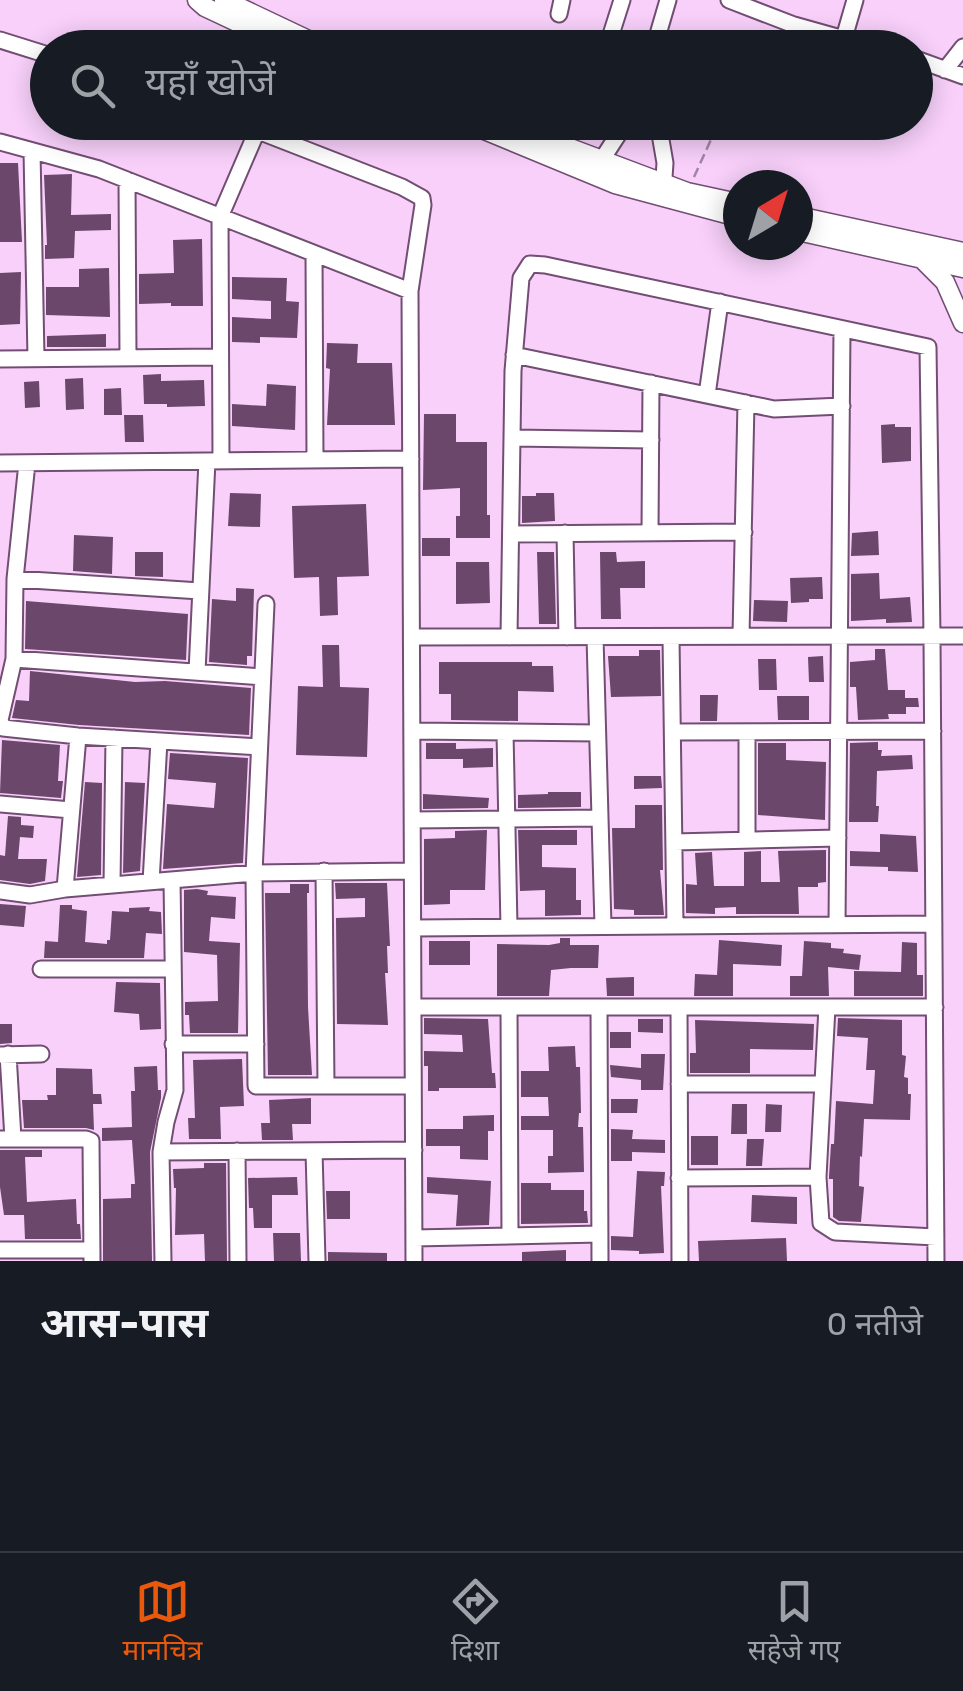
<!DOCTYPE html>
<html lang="hi">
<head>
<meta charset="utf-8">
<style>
  body { margin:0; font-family:Rubik,"Noto Sans Devanagari",sans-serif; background:#242831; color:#f1f3f6 }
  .compass { position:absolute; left:723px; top:170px; width:90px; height:90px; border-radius:50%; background:#171b24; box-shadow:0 5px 25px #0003; rotate:38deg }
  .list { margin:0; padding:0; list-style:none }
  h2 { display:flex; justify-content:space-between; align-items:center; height:130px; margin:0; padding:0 40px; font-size:42px }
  h2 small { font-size:32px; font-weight:400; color:#9ea1a6 }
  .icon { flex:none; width:55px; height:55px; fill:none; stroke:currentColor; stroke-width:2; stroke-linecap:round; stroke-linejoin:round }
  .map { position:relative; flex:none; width:963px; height:1261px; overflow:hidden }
  .search { position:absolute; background:#171b24; box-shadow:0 5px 25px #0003; left:30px; right:30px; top:30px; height:110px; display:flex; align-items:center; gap:25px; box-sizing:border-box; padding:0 35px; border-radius:55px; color:#9ea1a6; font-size:38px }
  .sheet { height:290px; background:#171b24 }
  nav { display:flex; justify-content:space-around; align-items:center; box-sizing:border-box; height:140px; border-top:2px solid #363941; background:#171b24; font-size:28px; color:#9ea1a6 }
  nav a { display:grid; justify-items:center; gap:5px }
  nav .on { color:#ea580c }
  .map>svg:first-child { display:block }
  .building { fill:#6a476b }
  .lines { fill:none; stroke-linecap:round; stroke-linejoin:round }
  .minor-casing { stroke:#714e72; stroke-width:19 }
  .major-casing { stroke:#714e72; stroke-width:21 }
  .path { stroke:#a285a4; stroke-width:2.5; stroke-dasharray:10 5; stroke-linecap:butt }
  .minor { stroke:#fff; stroke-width:15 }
  .major { stroke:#fff; stroke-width:18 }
</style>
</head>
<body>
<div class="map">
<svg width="963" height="1261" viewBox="0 0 963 1261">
  <rect width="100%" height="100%" fill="#f8d0fa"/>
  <path class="building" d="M0,163H18L22,242H0Z
    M72,174L71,215L111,214V230L75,231L74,258L45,259V245H47L44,175Z
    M202,239L203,306H171V303L139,304V274L174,273L173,240Z
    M109,268L110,317L46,315V287H79V269Z
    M21,272L20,324L0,325V273Z
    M232,277L287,278L286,301L299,302L297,338L260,337V343L232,342V317L271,319V301L232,299Z
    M106,334V347H47V336Z
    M327,343L358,344L357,363H392L395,425H327L330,369L326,368Z
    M161,374V381L204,380L205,406L167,407V404H144L143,375Z
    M83,378L84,409L66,410L65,379Z
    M39,381L40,407L25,408L24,382Z
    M267,384L296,386L295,430L232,426V404L266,406Z
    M121,388L122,415H104V389Z
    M424,414H456V442H487V515H490V538H456V516H460V488L423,490Z
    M124,415H143L144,442H125Z
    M895,424V427H911V461L882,463L881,425Z
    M230,493L261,494L260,527L228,526Z
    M536,493H554L555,521L522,523V496H536Z
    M366,504L369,576L337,577L338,615L320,616L319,577L294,578L292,506Z
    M878,531L879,555L851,556L852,533Z
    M74,535L113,537L112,574L73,571Z
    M422,538H450V556H422Z
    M135,552H163V577L135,576Z
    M537,552H554L556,624H539Z
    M600,552H616L617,562L645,561V588H620L621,619H601Z
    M456,562H489L490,603L456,604Z
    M879,573L880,599L910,597L912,622L886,623V619L851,621V574Z
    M822,577L823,599H809V602L791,603L790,578Z
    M236,588L254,589L252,656H247V665L209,662L212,599L236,601Z
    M754,600L788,601L787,622L753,621Z
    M26,601L188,614L186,660L25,649Z
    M322,645H339L340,687L369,688L367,757L296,755L298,686L323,687Z
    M875,649H885L888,690H905V698H918L919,707H906V714H888L889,719L858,720L856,687H850V662L875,660Z
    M639,650H660L661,696L611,697L608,656H639Z
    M823,656L824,682H809L808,657Z
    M758,659H776L777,690H759Z
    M439,662H532V666H553L554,692L518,691V721L451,720V694H439Z
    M30,671L135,682L165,681L251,688L249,735L79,725L12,718L16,700L29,701Z
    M700,695H718L717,721H700Z
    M777,696H809V720H778Z
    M2,740L60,745L58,781H63L61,798L0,793Z
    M878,742V750H882L881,756L912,755L913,769L877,771L876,806H879L878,822H849L850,743Z
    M426,743H456V749L493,748V767L463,768V759H426Z
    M758,743H786V760L826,762L825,820L758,815Z
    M170,753L248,758L243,863L163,869L167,804L214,808L216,783L168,779Z
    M634,776H661L662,788L634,789Z
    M85,782L102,783L101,875L77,877Z
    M125,782L145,783L140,871L123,873Z
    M548,792H581V807L518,808V795L548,794Z
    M423,794L489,798L488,808L423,809Z
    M635,805H662L663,870H660L664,915H634V910L614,909L612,828H635Z
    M8,816L21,817V825L34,826L33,838L20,837L18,859H47L45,881L30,884L0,880V855L5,856Z
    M487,830L485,890H450V904L424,905V839L455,838V831Z
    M518,830H577V845H542V867L576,868V900H581V915L545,916V890L520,891Z
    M880,834L916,836L918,872L888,871V867L850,866V851L880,852Z
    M826,850V882L818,883V887H798L799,914H736V907L715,908V914L686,913V884L697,885L695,853L712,852L714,886H744V852L761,851V882H780L778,851Z
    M335,883H387L390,946H387L388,973H385L388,1025L337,1024L336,918L365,917V898L336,899Z
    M290,884H309V893H307L308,1007L312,1075H268L265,893H290Z
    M197,889L208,891L207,895L236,897L235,919L211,917L209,941L240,943L238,1033H190L189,1015H185V1002L218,1001L217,955L184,952V890Z
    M0,904L26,906L24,927L0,925Z
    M60,905H72V909L87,911L85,942L107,944V940H110L112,911L129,912V908L150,907L149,911L161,912L162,934L146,933L144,958H44L45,941L58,942Z
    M560,938H570V945H599L598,968H571L551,970L549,996H497V944L549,945L560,943Z
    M719,940L782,945L781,966L733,964V996H694L695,974L717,975Z
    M429,941H470V965H429Z
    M804,941L831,943V948L844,949L843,953L861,955L859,970L828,967L829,996H790V976H802Z
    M902,942L917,943V975H923V996H854V971L901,972Z
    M634,977V996H607L606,978Z
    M116,982L160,983L161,1029L140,1030L139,1014L114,1012Z
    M424,1018L488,1019L492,1073H495L496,1088H439V1091H428V1066H424V1051L463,1052L462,1035L424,1034Z
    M838,1018L902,1020V1055L906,1056L904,1077L908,1078V1094H911L910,1120L864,1119L862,1157L860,1156L859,1186L864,1187L861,1222L839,1221L833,1217V1179H829V1177L831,1144H834L836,1101L873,1104L875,1070H866L868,1038L837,1036Z
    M638,1019H663V1033L638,1032Z
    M695,1020L814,1024L813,1050L750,1049V1073H690V1053H696Z
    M0,1024H12V1043L0,1044Z
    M610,1032H631V1048H610Z
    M575,1046L576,1067H580L581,1113H579L578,1127H583L584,1172L548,1173V1156H553V1130H521V1116H549L548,1097H521V1071H549L548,1047Z
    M641,1054H665L663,1090H641V1080L611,1077L610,1065L641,1068Z
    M242,1059L244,1106L220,1107L221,1139H189L188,1118H195L193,1060Z
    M157,1066L158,1090H161V1098L150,1152L152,1261H103V1199L131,1198V1184H135L132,1140L102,1141V1128L132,1127L131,1091H135L134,1067Z
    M56,1068L92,1069L93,1094H101L102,1104H93L94,1130L86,1128H24L22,1100H48L47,1095H56Z
    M311,1098V1124H292L293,1140H262L261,1123H270L269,1100Z
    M611,1099H638L637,1113H611Z
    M732,1104H747V1134H731Z
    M766,1104L782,1105L781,1132H765Z
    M494,1115V1131H488V1160L460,1159V1146H426V1129H463V1116Z
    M611,1129L633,1130L632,1139L665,1140V1153L632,1152V1161H611Z
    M691,1136H718V1165H691Z
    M747,1139H764L762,1166H746Z
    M0,1150H42V1157H25L27,1202L76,1199L77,1224H80L81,1239H25L24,1215H4L0,1187Z
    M204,1163H226L227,1261H205L204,1234L175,1235L176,1188H174L173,1169L204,1168Z
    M637,1171L665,1172L664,1186H661L664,1253L639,1254V1251L611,1250V1236L633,1237Z
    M297,1177L298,1195H272V1228H254L253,1208H249L248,1178Z
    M427,1177L491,1181L489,1225L456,1226L458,1195L427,1193Z
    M521,1183H551V1190H584V1211H587L588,1223L521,1224Z
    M326,1191H350V1219H327Z
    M752,1195L797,1197V1224L751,1222Z
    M273,1233H300L301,1261H274Z
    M786,1238L787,1261H699L698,1241Z
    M566,1250V1261H522V1252Z
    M328,1252L387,1253V1261H328Z"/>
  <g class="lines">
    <defs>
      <path id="minor" d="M729,0L794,25L876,48
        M559,14L562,0
        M844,38L855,0
        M0,40L48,55
        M609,41L622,0
        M654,48L668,0
        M916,59L963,76
        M945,70L963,47
        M235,122L402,187L422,198L423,205L410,291L414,1261
        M641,122L660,134L665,163L663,192
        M0,142L99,169L410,291
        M32,151L36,358
        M601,161L625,124L637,122
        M127,180L128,358
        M314,254L315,460
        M514,355L774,409L842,406
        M0,359L220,357
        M707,395L720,302
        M512,438L651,440
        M221,461L220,217L257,131
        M0,463L411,459
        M27,463L15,579L14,659L0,720L3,728L78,736L259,747
        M565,533L567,637
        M650,533L651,383
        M511,534L744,532
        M15,579L200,591
        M266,604L254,873L256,1086H413
        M741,636L746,403
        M412,637L963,636
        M509,637L513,371L521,278L530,264L545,265L928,347L932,636L936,1261
        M595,637L603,926
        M671,637L675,926
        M14,659L262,677
        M197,672L207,461
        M412,731L597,733
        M505,732L509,927
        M673,732L933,731
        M0,804L71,810
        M412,820L600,818
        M747,840V732
        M674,842L838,838
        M324,871L326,1086
        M151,882L159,741
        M112,885L114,738
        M65,889L78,736
        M0,891L30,895L65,889L254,873L412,871
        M837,925L842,329
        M413,928L934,924
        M41,969H173
        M413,1007H935
        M509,1007L510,1236
        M599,1007L600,1261
        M679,1007L680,1261
        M827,1007L818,1177L821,1223L835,1232L936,1237
        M173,1044H256
        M8,1054L13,1139
        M0,1055L41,1054
        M679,1084H823
        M0,1139H86L91,1141L92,1261
        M237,1151L238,1261
        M314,1151L317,1261
        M161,1152L414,1150
        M679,1178L818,1177
        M414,1238L600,1234
        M0,1250H92
        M163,1261L161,1152L166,1122L175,1090L172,880"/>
      <path id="major" d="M197,0L205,7L292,48
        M224,0L325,48
        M465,122L615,184L738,217
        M501,122L687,192L738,203
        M798,216L963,252
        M798,231L963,268
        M924,261L945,282L963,323"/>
    </defs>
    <use href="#minor" class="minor-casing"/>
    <use href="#major" class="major-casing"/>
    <path class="path" d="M694,177L719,122"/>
    <use href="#minor" class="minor"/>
    <use href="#major" class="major"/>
  </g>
</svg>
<svg class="compass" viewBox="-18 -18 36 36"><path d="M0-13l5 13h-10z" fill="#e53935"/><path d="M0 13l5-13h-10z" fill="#9ea1a6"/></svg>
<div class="search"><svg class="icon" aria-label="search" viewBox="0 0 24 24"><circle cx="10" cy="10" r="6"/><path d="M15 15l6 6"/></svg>यहाँ खोजें</div>
</div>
<section class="sheet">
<h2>आस-पास<small>0 नतीजे</small></h2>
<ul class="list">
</ul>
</section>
<nav>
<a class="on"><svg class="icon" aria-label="map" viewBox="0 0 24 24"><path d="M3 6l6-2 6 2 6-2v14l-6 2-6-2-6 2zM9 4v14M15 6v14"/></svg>मानचित्र</a>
<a><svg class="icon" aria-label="directions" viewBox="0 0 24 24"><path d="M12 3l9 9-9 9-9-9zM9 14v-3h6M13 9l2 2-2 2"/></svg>दिशा</a>
<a><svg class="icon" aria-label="saved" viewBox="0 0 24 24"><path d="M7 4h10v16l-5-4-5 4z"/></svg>सहेजे गए</a>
</nav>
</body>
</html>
